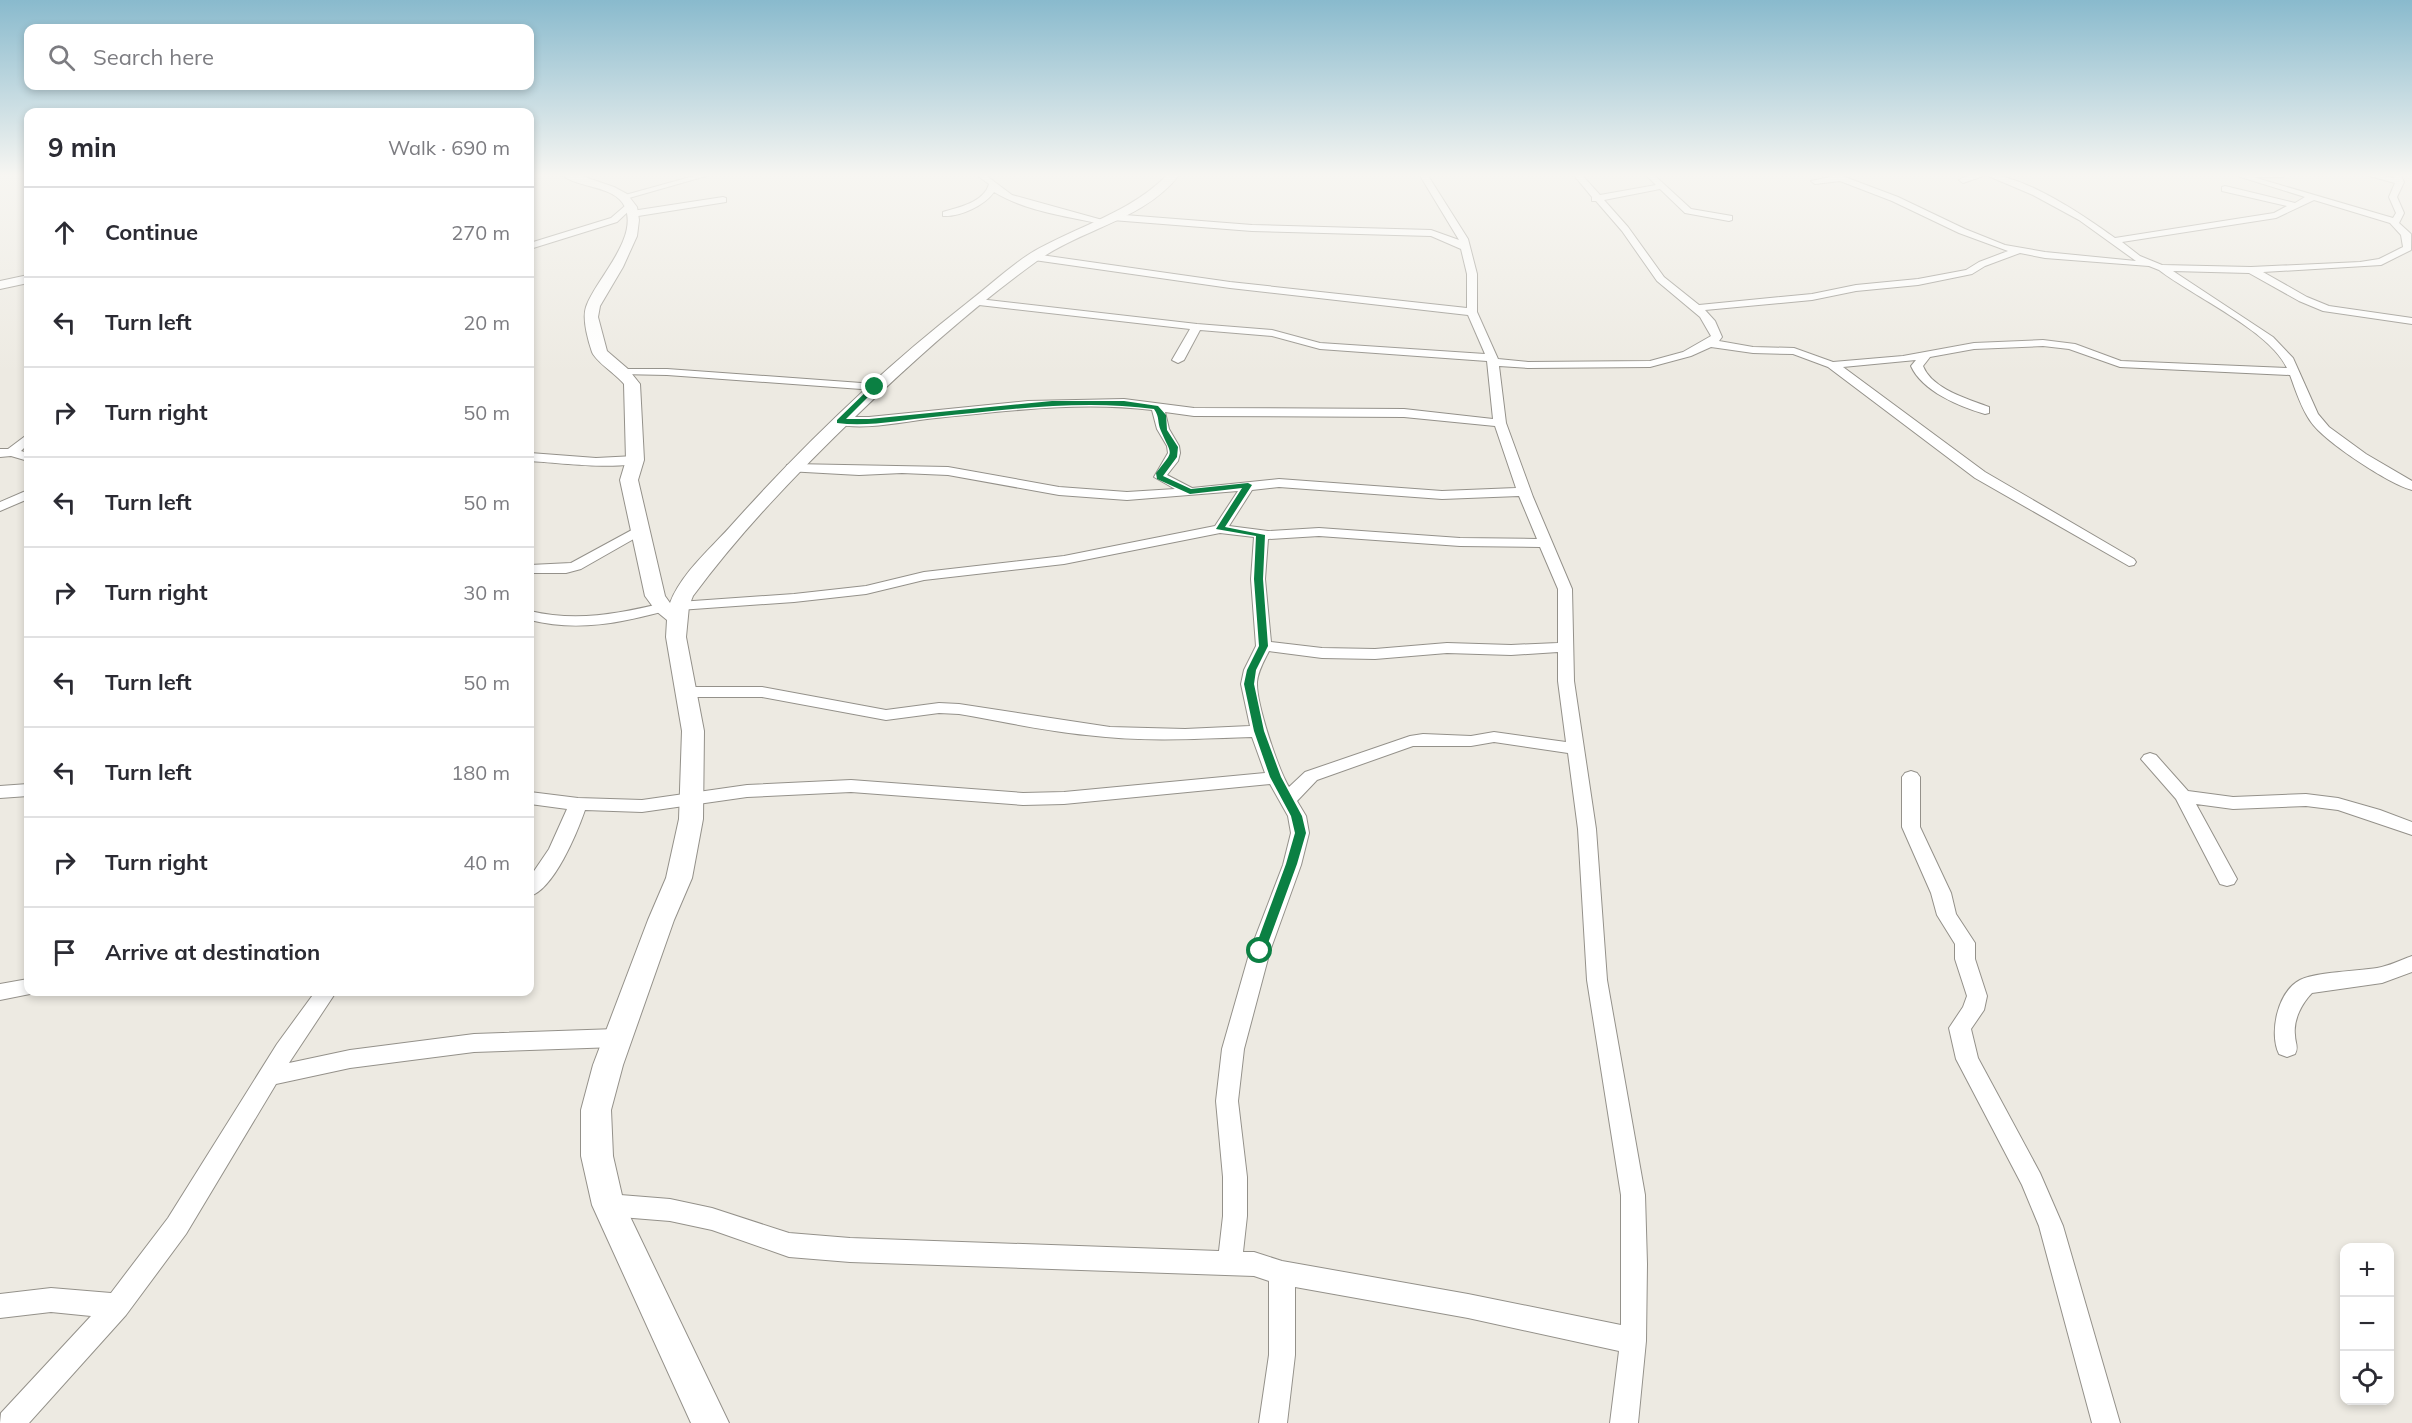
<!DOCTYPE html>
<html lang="en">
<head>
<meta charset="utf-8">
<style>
  body { margin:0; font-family:Mulish,sans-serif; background:#f2f2f3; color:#2b2b33 }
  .controls { position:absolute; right:18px; bottom:18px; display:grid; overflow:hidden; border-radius:12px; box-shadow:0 3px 9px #0003 }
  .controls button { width:54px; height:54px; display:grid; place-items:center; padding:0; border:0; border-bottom:2px solid #e1e1e2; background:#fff; color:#2b2b33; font:30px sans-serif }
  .stop { position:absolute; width:18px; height:18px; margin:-14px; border:4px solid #0b8043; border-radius:50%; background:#fff }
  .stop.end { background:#0b8043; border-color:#fff; box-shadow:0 2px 6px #0008 }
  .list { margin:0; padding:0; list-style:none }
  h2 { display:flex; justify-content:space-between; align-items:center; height:78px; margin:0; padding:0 24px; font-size:26px }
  h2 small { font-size:20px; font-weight:400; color:#7c7c81 }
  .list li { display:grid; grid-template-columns:39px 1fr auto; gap:18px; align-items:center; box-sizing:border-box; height:90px; padding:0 24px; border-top:2px solid #e1e1e2 }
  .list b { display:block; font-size:22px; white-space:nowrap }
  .list em { font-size:20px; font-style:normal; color:#7c7c81 }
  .icon { flex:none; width:33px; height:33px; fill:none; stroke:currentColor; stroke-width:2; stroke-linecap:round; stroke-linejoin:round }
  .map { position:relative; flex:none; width:2412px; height:1423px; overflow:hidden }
  .search { position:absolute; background:#fff; box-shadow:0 3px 9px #0003; left:24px; top:24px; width:510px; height:66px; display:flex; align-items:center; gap:15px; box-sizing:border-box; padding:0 21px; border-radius:12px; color:#7c7c81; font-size:22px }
  .panel { position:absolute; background:#fff; box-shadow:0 3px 9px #0003; left:24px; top:108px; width:510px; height:888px; border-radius:12px }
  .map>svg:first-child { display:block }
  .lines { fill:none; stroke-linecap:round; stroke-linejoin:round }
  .street-casing { stroke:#94918a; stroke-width:2 }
  .secondary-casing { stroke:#94918a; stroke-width:2 }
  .street { fill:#fff; fill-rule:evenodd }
  .secondary { fill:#fff; fill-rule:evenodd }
  .route { fill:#0b8043 }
</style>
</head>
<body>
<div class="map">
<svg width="2412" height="1423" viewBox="0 0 2412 1423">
  <rect width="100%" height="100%" fill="#edeae2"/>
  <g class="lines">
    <defs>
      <path id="street" d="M701,174H713L622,200L618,197Z
        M975,174H984L1012,195L1106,221L1101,224C1065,216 1025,211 994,192C984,206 960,217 943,216V212C960,207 984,202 989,184Z
        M1419,174H1427L1468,239L1477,274V312L1498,359L1528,362L1650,361L1683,352L1711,336L1700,317L1657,281L1622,231L1596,201H1592V197L1573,174H1581L1600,195L1656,185L1645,174H1653L1691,209L1732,216V220L1729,221L1685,213L1660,189L1604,200L1628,227L1664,277L1699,305L1812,294L1856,285L1918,279L1966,270L1979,262L2008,251L1959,233L1892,201L1840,181L1815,184L1811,181L1830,177L1826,174H1837L1898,197L1965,229L2005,245L2045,252L2136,261L2079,220L2033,195L1986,175L1963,183L1959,180C1997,154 2083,215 2115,238L2274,213L2287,206L2222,191V187L2225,186L2295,203L2305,197L2231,174L2249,175L2248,174H2287L2283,177H2253L2393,218L2396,213L2389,197L2395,183L2362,174H2375L2394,178L2392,174H2400L2404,182L2397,197L2404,213L2399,223L2411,234V250L2381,265L2263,272L2307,297L2329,306L2412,318V324L2323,311L2299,301L2249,273L2173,271L2273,337L2293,358L2318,414L2329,427L2366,454L2412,481V490C2389,484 2325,442 2311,422C2301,408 2296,391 2290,375L2120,367L2069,349L2043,346L1974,349L1930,357L1923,366C1932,389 1968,399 1989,407V413L1985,414C1960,407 1922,391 1911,366L1916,360L1843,367L1985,472L2134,559L2136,562L2134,565L2129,566L1975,478L1828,367L1793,354L1753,353L1711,347L1691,356L1650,367L1528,368L1499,366L1506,423L1533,497L1572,589L1574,681L1596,829L1607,980L1645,1195L1647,1264L1646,1341L1638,1423H1610L1619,1351L1468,1318L1295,1287V1355L1287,1423H1259L1269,1355V1281L1254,1276L850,1262L789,1257L712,1230L670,1221L608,1216L600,1213L596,1205L600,1197L608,1194L670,1199L712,1208L789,1233L850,1238L1219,1251L1223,1216V1177L1216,1101L1222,1049L1250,951L1283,865L1291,833L1288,816L1270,784L1064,804L1023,805L851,792L747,797L642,812L585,810C577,833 554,889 530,896V877L549,849L567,809L530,804V792L578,798L642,800L747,785L851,780L1023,793L1064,792L1265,773L1252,737C1197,739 1141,742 1086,735C1044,731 1001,721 959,714L939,713L886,720L762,697H685L677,692L685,687H762L886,710L939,703L959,704L1110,727L1185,729L1250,726L1241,684L1244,670L1256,646L1251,579L1254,537L1220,533L1064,564L924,580L866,594L794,602L679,610L672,606L679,602L794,594L866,586L924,572L1064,556L1215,526L1238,491L1127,500L1059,495L948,475L902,473L859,475L787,471L786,468L787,465L792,464L948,467L1059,487L1127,492L1175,489L1154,477L1168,453L1167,446L1157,429L1152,410C1081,401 1007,411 936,418C905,421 866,431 835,424V418L839,417H869L1028,401L1124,399L1194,408L1404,409L1493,419L1487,361L1320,349L1272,336L1200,330L1184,360L1178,363L1172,360L1190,329L979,305L974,302L979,299L1197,324L1272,330L1320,343L1485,354L1468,315L1230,288L1034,260L1029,257L1034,254L1230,282L1467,308V274L1461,249L1431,236L1252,231L1112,220L1107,217L1112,214L1252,225L1431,230L1459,240ZM2314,200L2390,223L2401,235L2403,247L2379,259L2360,262L2251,267L2162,265L2140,256L2122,242L2276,218ZM2020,253L2045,258L2149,266L2159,270C2194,297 2269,330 2287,368L2121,361L2075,344L2043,340L1974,343L1903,356L1833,362L1794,348L1753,347L1719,341L1722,337L1715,321L1705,310L1812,300L1856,291L1918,285L1972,274L1985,266ZM1165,412L1194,416L1404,417L1495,426L1516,488L1442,491L1279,479L1192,488L1167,475L1178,461L1180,453L1179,446L1169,429ZM1279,487L1442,499L1519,496L1537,539L1460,538L1319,528L1268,531L1229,526L1252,490ZM1319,536L1460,546L1540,547L1558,589V643L1511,645L1447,643L1375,649L1322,648L1271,642L1265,579L1268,539ZM1269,651L1322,658L1375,659L1447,653L1511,655L1558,652V681L1566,742L1494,732L1471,736L1423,734L1410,736L1305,772L1289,787C1278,769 1256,703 1257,682C1258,671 1264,661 1269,651ZM1494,742L1568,753L1578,829L1587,980L1621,1195V1325L1468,1294L1282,1261L1254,1252H1243L1247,1216V1177L1238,1101L1244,1049L1270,951L1301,865L1309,833L1306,816L1297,801L1317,780L1413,746H1471Z
        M723,197L726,198V202L632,217L628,214L632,211Z
        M626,205L633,207L617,222L530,249V243L611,218Z
        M623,369H667L875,384L881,387L875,390L667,375L619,374L617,372Z
        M28,434V444L21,451L28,453V461L11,456L0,457V449H8Z
        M530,453L596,458L635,456L641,460C629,472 550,462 530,461Z
        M28,490V499L0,511V502Z
        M641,525L646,526L648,529L646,532L581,569L566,573H530V565L571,563Z
        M663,603L670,607L668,610C622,623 577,632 530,620V611C576,622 618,614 663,603Z
        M2150,753L2156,755L2188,791L2233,797L2306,794L2338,798L2380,810L2412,822V835L2338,810L2306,806L2233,809L2196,804L2237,879L2234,884L2227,886L2220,884L2176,799L2141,759L2144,755Z
        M1911,771L1917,773L1920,777V827L1951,893L1956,914L1975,943V959L1987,996L1984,1010L1971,1029L1978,1058L2040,1173L2063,1226L2120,1423H2092L2039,1226L2022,1185L1956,1059L1949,1028L1963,1007L1967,996L1955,959V944L1937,915L1931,893L1902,827V777L1905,773Z
        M28,784V796L0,798V786Z
        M2412,956V972L2382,983L2312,993C2302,1003 2293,1020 2295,1035C2295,1043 2299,1047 2295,1054L2287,1057L2279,1054C2269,1034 2277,992 2300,980C2316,972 2358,971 2377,968C2389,966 2401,960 2412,956Z
        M28,979V992L35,993L0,1000V984Z
        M315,992H336L289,1063L350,1050L474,1034L616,1029L624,1032L627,1038L624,1044L616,1047L474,1052L350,1068L276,1084L186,1234L126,1315L29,1423H0L1,1413L91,1316L51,1312L0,1318V1294L51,1288L111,1293L168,1218L277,1044Z"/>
      <path id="secondary" d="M561,174H576L614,187L627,194L637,207L639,220L637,236L623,267L600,306L598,317L607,351L628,369L640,384L644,460L638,480L665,596L670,603C681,574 709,550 729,528C802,446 880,371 967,303C988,287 1009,267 1031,253C1077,226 1131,213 1168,174H1180C1145,220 1083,228 1037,261C973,307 914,360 858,414C799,471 742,530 693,596L689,606L686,637L704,731L703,819L692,878L674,920L623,1065L611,1110L613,1156L624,1204L729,1423H691L592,1205L581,1156V1110L593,1065L648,920L666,878L679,819L682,731L666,637L667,620L656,611L645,596L620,480L626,460L624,384C616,374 596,362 592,352C588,340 582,319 586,307C595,280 639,239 625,207C614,184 577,189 561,174Z
        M28,275V283L0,289V281Z"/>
    </defs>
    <use href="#street" class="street-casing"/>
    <use href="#secondary" class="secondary-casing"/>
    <use href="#street" class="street"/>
    <use href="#secondary" class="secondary"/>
  </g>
  <linearGradient id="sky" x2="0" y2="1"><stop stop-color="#89bacd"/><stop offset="0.47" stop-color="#f7f6f2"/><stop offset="1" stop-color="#f7f6f2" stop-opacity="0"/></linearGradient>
  <rect width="2412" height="373" fill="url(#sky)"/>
  <path class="route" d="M873,385L878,387L846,419H869L1052,401H1124L1158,406L1166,415L1167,430L1178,447L1177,457L1163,476L1191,489L1248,483L1252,485L1225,527L1265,535L1263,579L1268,646L1256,670L1254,684L1264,731L1281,777L1302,816L1306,833L1297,864L1264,954L1260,956L1254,951L1286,864L1295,833L1291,816L1270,777L1254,731L1244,684L1247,670L1259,646L1254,579L1256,536L1216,529L1242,488L1190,494L1157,479L1156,473C1175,449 1172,457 1161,431C1157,423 1160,417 1154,409C1080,399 1006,410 933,417C902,420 868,427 837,423V420Z"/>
</svg>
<div class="controls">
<button>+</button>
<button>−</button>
<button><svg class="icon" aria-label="locate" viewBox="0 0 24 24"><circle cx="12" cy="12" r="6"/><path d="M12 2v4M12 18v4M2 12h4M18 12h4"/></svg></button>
</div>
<div class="stop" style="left:1260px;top:951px"></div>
<div class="stop end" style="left:875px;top:387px"></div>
<div class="search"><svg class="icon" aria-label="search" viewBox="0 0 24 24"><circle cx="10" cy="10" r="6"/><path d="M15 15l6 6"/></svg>Search here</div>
<section class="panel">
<h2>9 min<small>Walk · 690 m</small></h2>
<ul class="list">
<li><svg class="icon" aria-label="ahead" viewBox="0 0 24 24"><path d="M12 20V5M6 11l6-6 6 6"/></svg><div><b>Continue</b></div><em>270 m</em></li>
<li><svg class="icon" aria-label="left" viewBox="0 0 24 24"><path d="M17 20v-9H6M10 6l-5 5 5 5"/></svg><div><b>Turn left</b></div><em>20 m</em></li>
<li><svg class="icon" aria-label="right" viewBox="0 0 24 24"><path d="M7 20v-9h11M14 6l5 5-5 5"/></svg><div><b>Turn right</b></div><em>50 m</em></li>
<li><svg class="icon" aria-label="left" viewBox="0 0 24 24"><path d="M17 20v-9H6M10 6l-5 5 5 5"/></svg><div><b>Turn left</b></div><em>50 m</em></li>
<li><svg class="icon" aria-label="right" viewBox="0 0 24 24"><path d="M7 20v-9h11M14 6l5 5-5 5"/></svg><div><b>Turn right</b></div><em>30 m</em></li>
<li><svg class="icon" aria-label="left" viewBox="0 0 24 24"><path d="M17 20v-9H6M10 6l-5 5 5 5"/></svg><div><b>Turn left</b></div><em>50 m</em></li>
<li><svg class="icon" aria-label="left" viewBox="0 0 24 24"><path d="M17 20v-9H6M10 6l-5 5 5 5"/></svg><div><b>Turn left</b></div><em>180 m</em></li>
<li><svg class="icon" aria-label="right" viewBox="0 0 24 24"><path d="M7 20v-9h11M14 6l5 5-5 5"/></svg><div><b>Turn right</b></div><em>40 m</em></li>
<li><svg class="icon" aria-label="arrive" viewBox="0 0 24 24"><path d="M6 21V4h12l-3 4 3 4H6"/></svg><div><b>Arrive at destination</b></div></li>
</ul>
</section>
</div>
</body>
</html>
